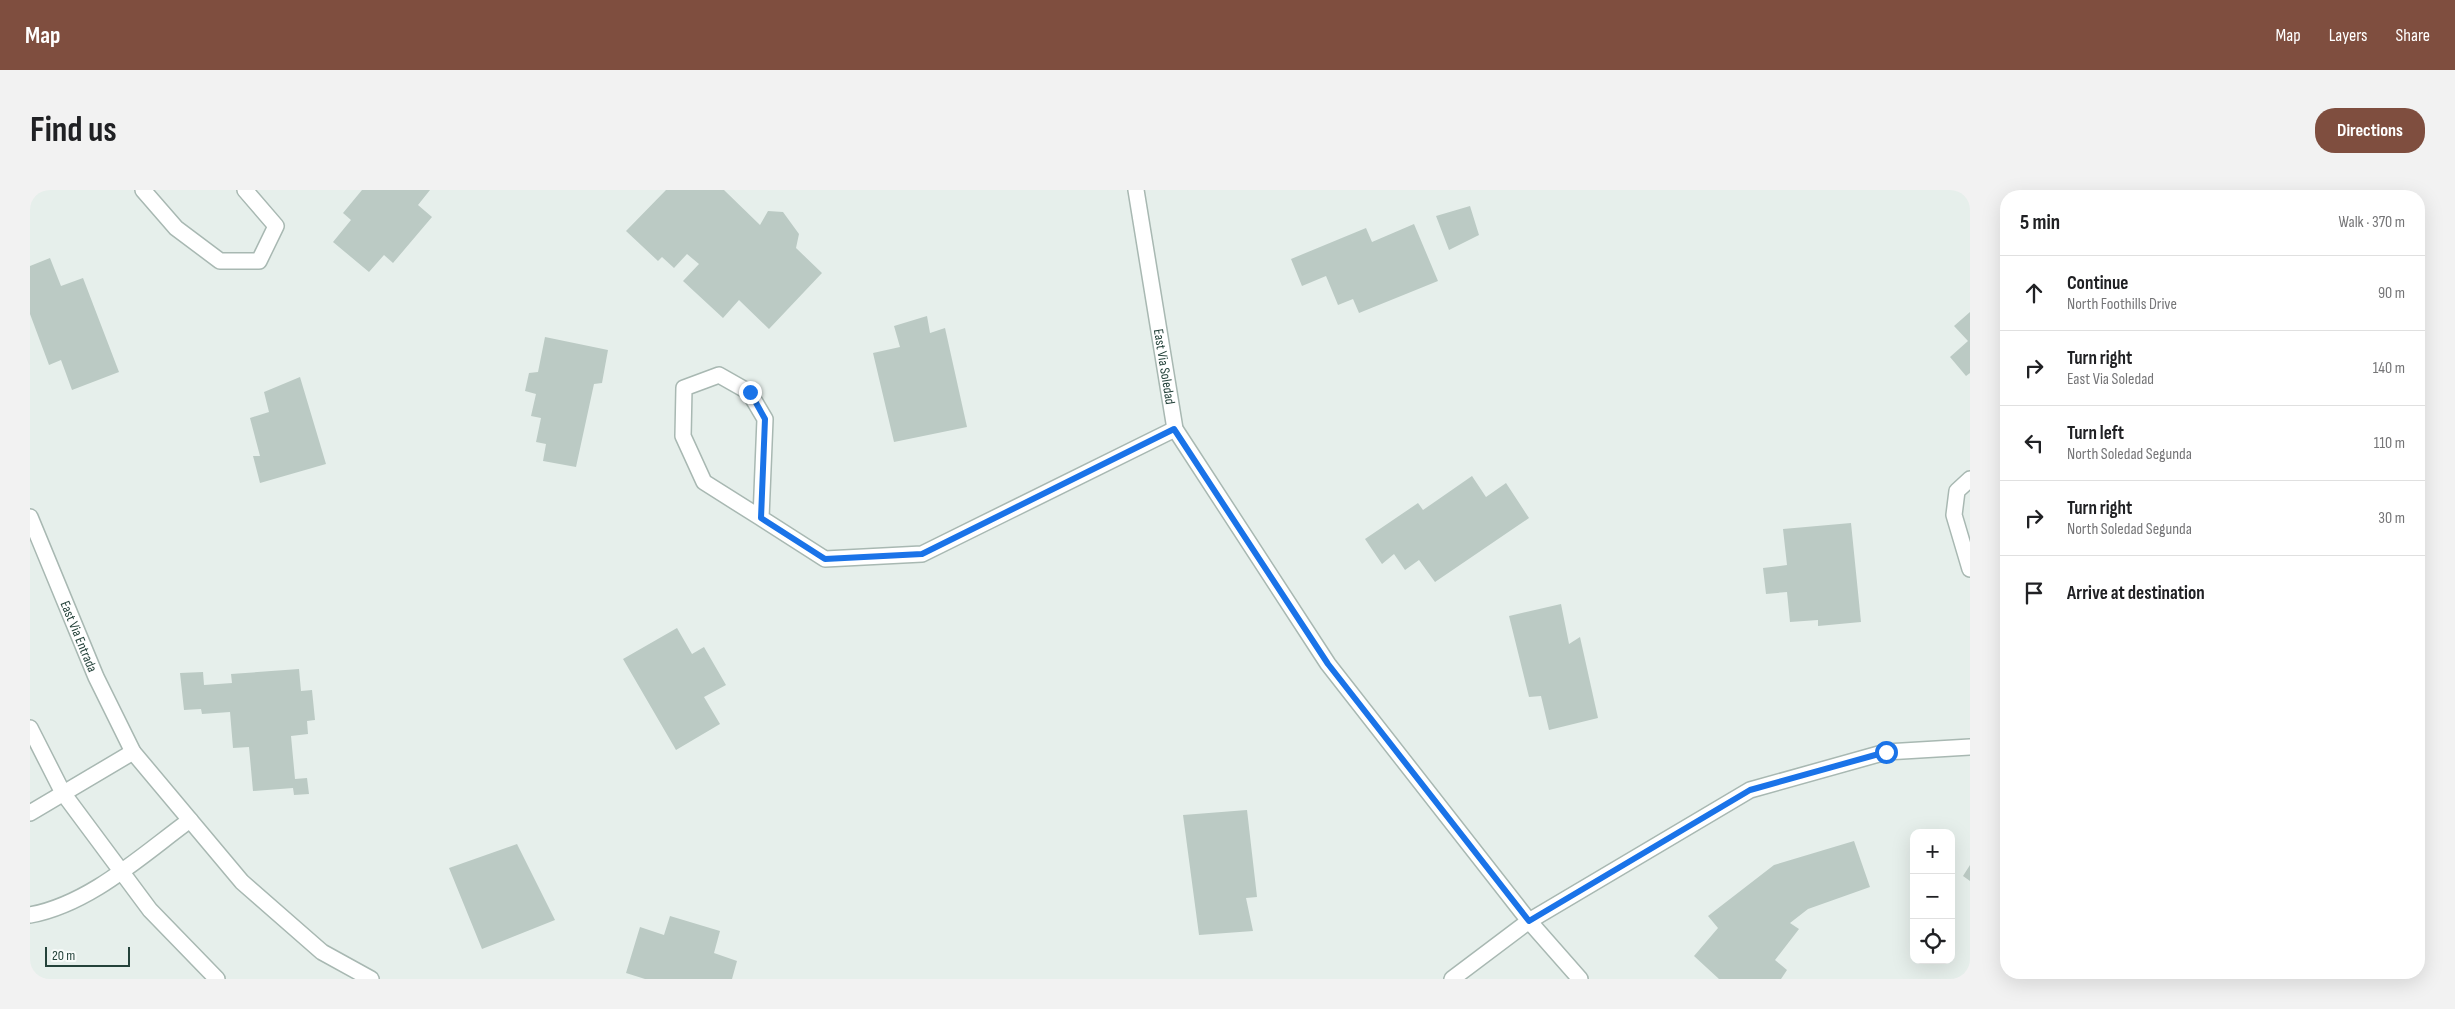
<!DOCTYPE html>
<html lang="en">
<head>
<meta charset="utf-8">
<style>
  body { margin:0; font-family:"Sofia Sans Condensed",sans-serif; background:#f2f2f2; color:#202124 }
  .controls { position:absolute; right:15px; bottom:15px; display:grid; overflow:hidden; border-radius:10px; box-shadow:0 5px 20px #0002 }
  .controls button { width:45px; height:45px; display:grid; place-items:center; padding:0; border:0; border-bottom:1px solid #e0e0e0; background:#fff; color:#202124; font:25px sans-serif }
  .scale { position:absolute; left:15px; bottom:12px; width:85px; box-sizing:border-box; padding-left:5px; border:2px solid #24423a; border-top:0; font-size:14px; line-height:18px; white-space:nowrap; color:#24423a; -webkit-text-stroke:4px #f7fbf9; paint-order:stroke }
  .stop { position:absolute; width:15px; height:15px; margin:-11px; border:4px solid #1a73e8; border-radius:50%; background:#fff }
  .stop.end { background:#1a73e8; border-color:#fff; box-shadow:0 1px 5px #0008 }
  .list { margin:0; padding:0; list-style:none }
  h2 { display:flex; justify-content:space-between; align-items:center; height:65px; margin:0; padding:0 20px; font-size:21px }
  h2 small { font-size:16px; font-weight:400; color:#757577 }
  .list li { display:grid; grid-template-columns:32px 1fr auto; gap:15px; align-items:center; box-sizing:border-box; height:75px; padding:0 20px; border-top:1px solid #e0e0e0 }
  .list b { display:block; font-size:19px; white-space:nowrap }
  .list p { margin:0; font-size:16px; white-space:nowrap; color:#757577 }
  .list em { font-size:16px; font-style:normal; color:#757577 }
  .icon { flex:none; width:28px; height:28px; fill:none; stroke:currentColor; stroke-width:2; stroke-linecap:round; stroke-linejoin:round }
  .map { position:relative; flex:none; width:1940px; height:789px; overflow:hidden; border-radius:20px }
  header { display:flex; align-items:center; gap:30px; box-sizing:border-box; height:70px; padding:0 25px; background:#7f4e3f; color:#fff }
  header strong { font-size:24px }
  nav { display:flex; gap:28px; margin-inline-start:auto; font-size:18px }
  .intro { display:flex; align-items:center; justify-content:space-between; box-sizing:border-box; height:120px; padding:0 30px }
  h1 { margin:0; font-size:35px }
  .button { padding:12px 22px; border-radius:20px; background:#7f4e3f; color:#fff; font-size:18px; font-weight:700 }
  main { display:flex; gap:30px; padding:0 30px }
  aside { flex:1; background:#fff; border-radius:20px; box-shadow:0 5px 20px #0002 }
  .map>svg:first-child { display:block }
  .building { fill:#bbcac4 }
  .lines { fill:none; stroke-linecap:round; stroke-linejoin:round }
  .minor-casing { stroke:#a8b8b2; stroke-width:18 }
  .minor { stroke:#fff; stroke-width:15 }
  .route { stroke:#1a73e8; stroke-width:6 }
  .labels { text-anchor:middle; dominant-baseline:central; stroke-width:4.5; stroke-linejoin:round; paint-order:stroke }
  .street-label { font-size:14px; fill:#24423a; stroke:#f7fbf9 }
</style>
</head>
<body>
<header>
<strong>Map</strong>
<nav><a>Map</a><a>Layers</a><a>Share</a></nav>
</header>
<div class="intro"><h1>Find us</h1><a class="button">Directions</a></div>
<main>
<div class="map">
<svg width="1940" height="789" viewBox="0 0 1940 789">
  <rect width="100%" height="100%" fill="#e6efeb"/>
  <path class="building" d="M332,0H400L388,15L402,27L363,73L354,65L339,82L303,52L321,30L313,23Z
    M636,0H694L730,35L738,21L753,22L769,44L766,58L792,83L739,139L709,110L693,128L653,91L669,74L657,64L644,78L632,67L628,71L596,41Z
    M1440,16L1449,45L1419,60L1406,26Z
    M1384,34L1408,91L1329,123L1323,109L1308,115L1296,86L1272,96L1261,69L1336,38L1342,52Z
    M20,68L31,96L53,88L89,182L42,200L31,170L19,175L0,124V76Z
    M1940,122V183L1936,186L1920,167L1938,151L1924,136Z
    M897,126L900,143L915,138L937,237L864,252L843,163L870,157L864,136Z
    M515,147L578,160L572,193L564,194L546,277L513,271L516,254L506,252L511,228L501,226L506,204L495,201L499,183L508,182Z
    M270,187L296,274L230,293L223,266H230L220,228L239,222L234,202Z
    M1442,286L1456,307L1476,293L1499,328L1405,392L1389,370L1375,380L1364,364L1352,374L1335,349L1388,313L1393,320Z
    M1821,333L1831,432L1788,436V430L1760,432L1757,402L1736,404L1733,378L1757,375L1753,339Z
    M1531,414L1539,454L1550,447L1568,528L1519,540L1511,506L1499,507L1479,426Z
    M647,438L662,464L674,457L696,495L674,507L690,534L646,560L593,469Z
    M269,479L271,501L282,500L285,530L277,531L278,544L261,546L265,589L277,588L279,604L264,605L263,598L223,601L219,557L203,558L200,522L172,524L171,519L154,520L150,483L173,482L174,495L202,493L201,484Z
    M1217,620L1227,707L1216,708L1223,741L1169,745L1153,625Z
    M1824,651L1840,697L1778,719L1760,733L1769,739L1745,770L1757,780L1751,789H1689L1664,766L1688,738L1678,726L1744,675Z
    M487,654L525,730L452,759L419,678Z
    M1940,675V691L1933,686Z
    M640,726L690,741L684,763L707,771L702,789H615L596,783L610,737L634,745Z"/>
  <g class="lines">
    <defs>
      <g id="minor">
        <path d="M113,0L146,38L190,71H229L246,36L215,0"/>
        <path id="s1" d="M1106,0L1145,239L1298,474L1499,731L1550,789"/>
        <path d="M1940,289L1927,301L1924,325L1940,379"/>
        <path id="s2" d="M0,327L66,487L103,562L212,692L292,762L341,789"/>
        <path d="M731,328L674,292L653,246L654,198L689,185L719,202L735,229L731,328L795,369L892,364L1145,239"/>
        <path d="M0,538L33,603L120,720L187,789"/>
        <path d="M0,623L103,562"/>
        <path d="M0,725C60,714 112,665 160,630"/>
        <path d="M1422,789L1499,731L1720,600L1856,562L1940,557"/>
      </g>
    </defs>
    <use href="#minor" class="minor-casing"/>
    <use href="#minor" class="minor"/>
  </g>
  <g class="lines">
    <path class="route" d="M720,202L735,229L731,328L795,369L892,364L1144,239L1298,474L1499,731L1720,600L1856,562"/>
  </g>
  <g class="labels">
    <g class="street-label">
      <text stroke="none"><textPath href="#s1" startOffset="179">East Via Soledad</textPath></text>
      <text stroke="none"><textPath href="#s2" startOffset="129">East Via Entrada</textPath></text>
    </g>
  </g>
</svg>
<div class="controls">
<button>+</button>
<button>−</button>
<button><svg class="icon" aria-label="locate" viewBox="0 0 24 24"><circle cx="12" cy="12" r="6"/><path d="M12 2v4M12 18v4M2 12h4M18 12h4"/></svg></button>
</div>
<div class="scale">20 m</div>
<div class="stop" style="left:1856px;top:562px"></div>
<div class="stop end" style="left:720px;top:202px"></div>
</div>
<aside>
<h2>5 min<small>Walk · 370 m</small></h2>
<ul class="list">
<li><svg class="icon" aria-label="ahead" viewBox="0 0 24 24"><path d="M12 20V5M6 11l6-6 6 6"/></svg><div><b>Continue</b><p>North Foothills Drive</p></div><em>90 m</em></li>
<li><svg class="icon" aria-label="right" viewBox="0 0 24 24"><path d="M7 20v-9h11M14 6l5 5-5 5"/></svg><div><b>Turn right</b><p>East Via Soledad</p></div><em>140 m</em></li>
<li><svg class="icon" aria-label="left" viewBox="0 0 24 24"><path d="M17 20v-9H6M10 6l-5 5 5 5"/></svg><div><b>Turn left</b><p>North Soledad Segunda</p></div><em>110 m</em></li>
<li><svg class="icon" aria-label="right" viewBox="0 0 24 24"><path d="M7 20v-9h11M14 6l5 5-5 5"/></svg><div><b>Turn right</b><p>North Soledad Segunda</p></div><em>30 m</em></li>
<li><svg class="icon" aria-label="arrive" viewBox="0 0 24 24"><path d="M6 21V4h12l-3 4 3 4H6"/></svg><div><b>Arrive at destination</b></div></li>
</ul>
</aside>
</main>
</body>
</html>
